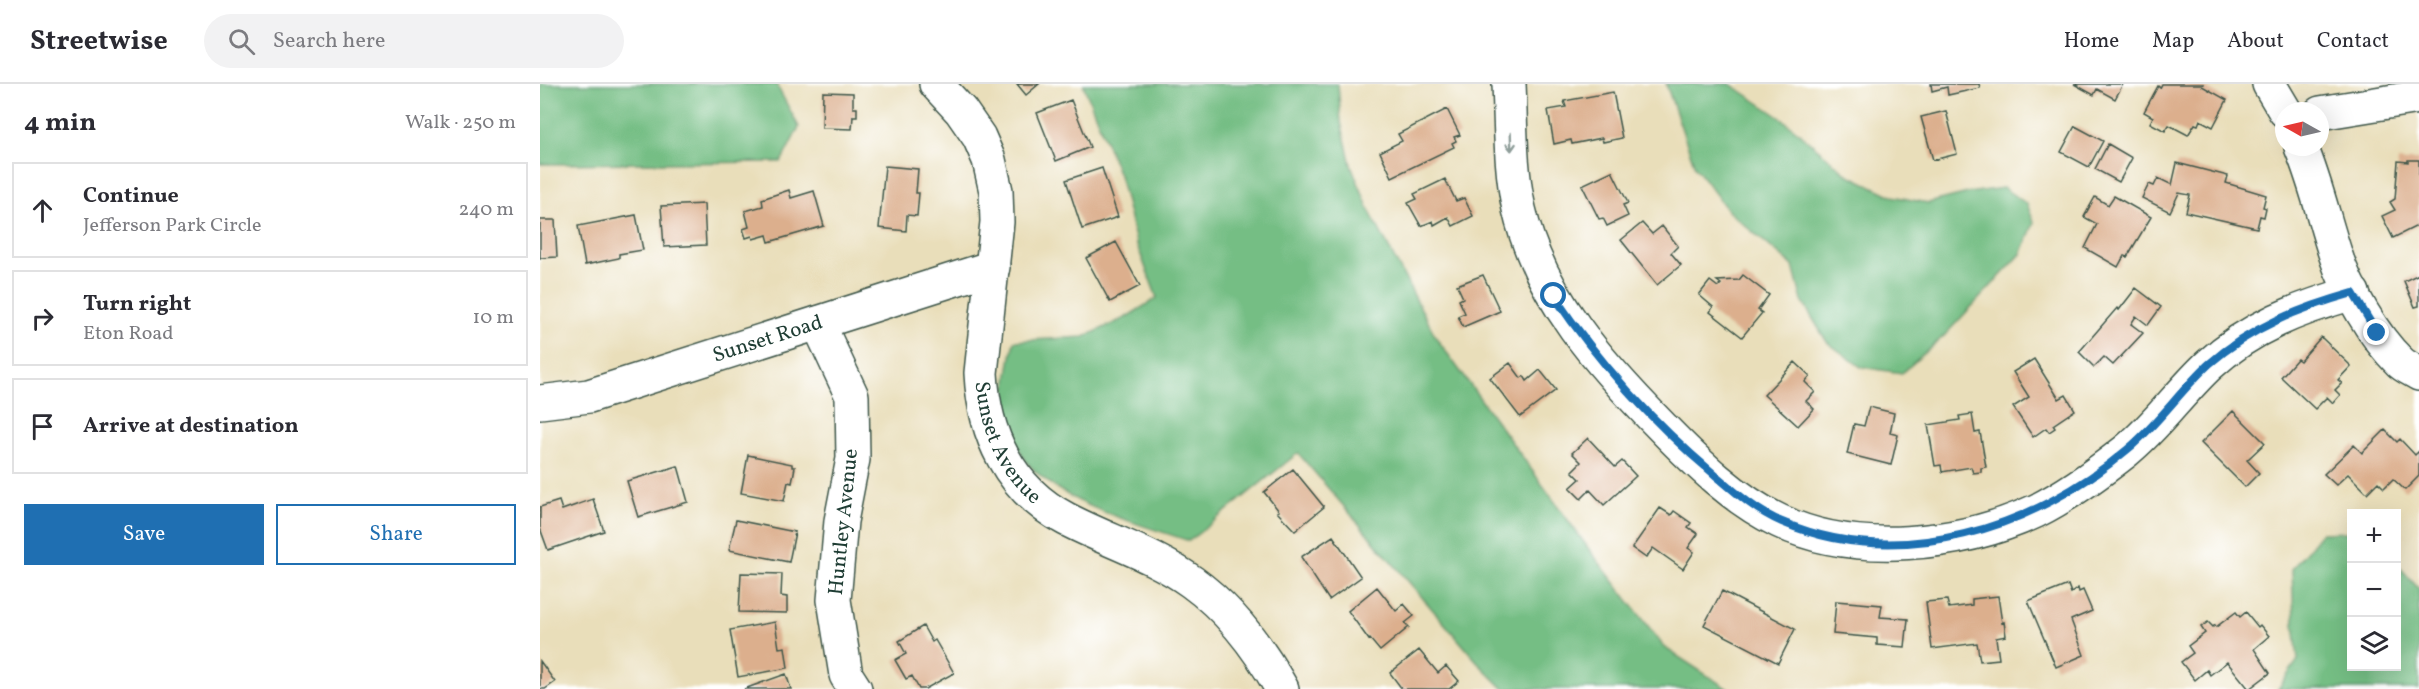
<!DOCTYPE html>
<html lang="en">
<head>
<meta charset="utf-8">
<style>
  body { margin:0; font-family:Vollkorn,serif; background:#f2f2f3; color:#2b2b33 }
  .controls { position:absolute; right:18px; bottom:18px; display:grid; overflow:hidden; border-radius:0px; box-shadow:0 6px 24px #0002 }
  .controls button { width:54px; height:54px; display:grid; place-items:center; padding:0; border:0; border-bottom:2px solid #e1e1e2; background:#fff; color:#2b2b33; font:30px sans-serif }
  .compass { position:absolute; left:1735px; top:18px; width:54px; height:54px; border-radius:50%; background:#fff; box-shadow:0 6px 24px #0002; rotate:278deg }
  .stop { position:absolute; width:18px; height:18px; margin:-14px; border:4px solid #1f6fb2; border-radius:50%; background:#fff }
  .stop.end { background:#1f6fb2; border-color:#fff; box-shadow:0 2px 6px #0008 }
  .list { margin:0; padding:0; list-style:none }
  h2 { display:flex; justify-content:space-between; align-items:center; height:78px; margin:0; padding:0 24px; font-size:26px }
  h2 small { font-size:20px; font-weight:400; color:#7c7c81 }
  .list li { display:grid; grid-template-columns:39px 1fr auto; gap:18px; align-items:center; box-sizing:border-box; height:96px; margin:0 12px 12px; padding:0 12px; border:2px solid #e1e1e2; border-radius:0px }
  .list b { display:block; font-size:22px; white-space:nowrap }
  .list p { margin:0; font-size:20px; white-space:nowrap; color:#7c7c81 }
  .list em { font-size:20px; font-style:normal; color:#7c7c81 }
  .actions { display:flex; gap:12px; padding:18px 24px }
  .actions a { flex:1; padding:14px 0; border:2px solid #1f6fb2; border-radius:0px; text-align:center; font-size:21px; color:#1f6fb2 }
  .actions .main { background:#1f6fb2; color:#fff }
  .icon { flex:none; width:33px; height:33px; fill:none; stroke:currentColor; stroke-width:2; stroke-linecap:round; stroke-linejoin:round }
  .map { position:relative; flex:none; width:1879px; height:605px; overflow:hidden }
  header { display:flex; align-items:center; gap:36px; box-sizing:border-box; height:84px; padding:0 30px; background:#fff; border-bottom:2px solid #e1e1e2 }
  header strong { font-size:28px }
  nav { display:flex; gap:33px; margin-inline-start:auto; font-size:21px }
  .search { width:420px; height:54px; background:#f2f2f3; display:flex; align-items:center; gap:15px; box-sizing:border-box; padding:0 21px; border-radius:33px; color:#7c7c81; font-size:22px }
  main { display:flex }
  aside { flex:1; background:#fff }
  .map>svg:first-child { display:block }
  .forest { fill:#75be84; stroke:#4a7e5c; stroke-width:1.5 }
  .building { fill:#dcaf8d }
  .lines { fill:none; stroke-linecap:round; stroke-linejoin:round }
  .minor-casing { stroke:#3d5548; stroke-width:36 }
  .minor { stroke:#fff; stroke-width:33 }
  .oneway { stroke:#8f9e9a }
  .route { stroke:#1f6fb2; stroke-width:8 }
  .labels { text-anchor:middle; dominant-baseline:central; stroke-width:4.5; stroke-linejoin:round; paint-order:stroke }
  .street-label { font-size:21px; fill:#1f3d34; stroke:#fff }
</style>
</head>
<body>
<header>
<strong>Streetwise</strong>
<div class="search"><svg class="icon" aria-label="search" viewBox="0 0 24 24"><circle cx="10" cy="10" r="6"/><path d="M15 15l6 6"/></svg>Search here</div>
<nav><a>Home</a><a>Map</a><a>About</a><a>Contact</a></nav>
</header>
<main>
<aside>
<h2>4 min<small>Walk · 250 m</small></h2>
<ul class="list">
<li><svg class="icon" aria-label="ahead" viewBox="0 0 24 24"><path d="M12 20V5M6 11l6-6 6 6"/></svg><div><b>Continue</b><p>Jefferson Park Circle</p></div><em>240 m</em></li>
<li><svg class="icon" aria-label="right" viewBox="0 0 24 24"><path d="M7 20v-9h11M14 6l5 5-5 5"/></svg><div><b>Turn right</b><p>Eton Road</p></div><em>10 m</em></li>
<li><svg class="icon" aria-label="arrive" viewBox="0 0 24 24"><path d="M6 21V4h12l-3 4 3 4H6"/></svg><div><b>Arrive at destination</b></div></li>
</ul>
<div class="actions"><a class="main">Save</a><a>Share</a></div>
</aside>
<div class="map">
<svg width="1879" height="605" viewBox="0 0 1879 605">
  <rect width="100%" height="100%" fill="#fff"/>
  <filter id="ink" filterUnits="userSpaceOnUse"><feTurbulence type="fractalNoise" baseFrequency=".0167" numOctaves="2"/><feDisplacementMap in="SourceGraphic" scale="12" xChannelSelector="R" yChannelSelector="G"/><feConvolveMatrix kernelMatrix="1 2 1 2 8 2 1 2 1" color-interpolation-filters="sRGB"/></filter>
  <filter id="wash" filterUnits="userSpaceOnUse"><feTurbulence type="fractalNoise" baseFrequency=".008" numOctaves="4" result="noise"/><feDisplacementMap in="SourceGraphic" scale="24" xChannelSelector="R" yChannelSelector="G"/><feGaussianBlur stdDeviation="1.35" result="paint"/><feColorMatrix in="noise" values="0 0 0 0 0 0 0 0 0 0 0 0 0 0 0 0 0 1.4 0 .05"/><feComposite in="paint" operator="in"/></filter>
  <g filter="url(#wash)">
    <rect width="100%" height="100%" fill="#e9deba"/>
    <path class="forest" d="M0,0H236L259,43L241,78L0,80Z
      M543,0H798L801,38L811,81L830,128L897,255L1051,468L1125,564L1188,605H964L941,582L758,369L649,457C595,438 529,424 489,381C481,372 473,351 469,339C462,314 469,282 474,257L544,253L585,234L617,214L596,158L579,91Z
      M1126,0H1190L1244,36L1307,90L1352,112L1388,119L1428,109L1463,104L1487,120L1494,139L1481,170L1404,252L1362,289L1321,283L1287,258L1262,217L1253,182L1189,128L1155,83Z
      M1811,448L1812,582H1856L1857,480L1879,505V605H1738L1758,576L1754,539L1752,485L1781,449Z"/>
    <g id="blocks">
      <path class="building" d="M477,0H499L486,11Z
        M1391,0H1439L1440,4L1408,11L1407,3L1392,7Z
        M1534,0H1583L1575,15L1557,5L1554,11Z
        M1622,0H1663L1662,2L1687,16L1673,43L1660,36L1658,41L1655,40L1648,51L1629,41L1625,47L1610,39L1613,33L1604,28L1618,2L1620,4Z
        M283,8L313,9V24H317V32H313L312,45L282,44Z
        M1073,8L1082,54L1063,58L1062,54L1032,60L1031,56L1014,60L1008,26L1026,23L1024,17Z
        M531,16L550,63L516,77L497,29Z
        M907,25L920,51L914,53L916,57L912,59L914,63L852,93L840,68L862,57L858,50Z
        M1406,27L1417,70L1393,76L1381,33Z
        M1535,42L1563,57L1549,83L1521,68Z
        M1568,60L1592,74L1579,98L1555,85Z
        M1868,76H1879V141L1853,154L1842,132L1855,126L1850,118L1855,115L1858,77L1868,78Z
        M1637,79L1688,92L1686,99L1726,111L1723,123L1726,124L1724,133L1720,132L1717,144L1646,128L1650,111L1639,109L1630,128L1602,114L1609,100L1614,102L1618,94L1632,101Z
        M345,82L378,85L376,109H379L377,132L367,131L366,147L339,144Z
        M562,84L578,133L542,145L526,96Z
        M1072,87L1088,119L1083,121L1088,132L1067,142L1063,134L1059,135L1042,101Z
        M905,95L916,117L924,114L933,132L913,142L908,133L894,141L893,137L881,142L868,119L877,115L874,110Z
        M249,106L251,114L274,107L284,142L229,158L227,151L213,155L212,152L206,154L203,145L209,143L205,127L223,122L222,115Z
        M1574,112L1611,133L1587,173L1584,172L1578,183L1545,164L1557,140L1544,133L1555,113L1568,121Z
        M164,120L166,161L124,163L121,122Z
        M96,131L103,166L79,170V174L45,181L38,142Z
        M0,136H15L17,173L0,174Z
        M1102,139L1112,150L1122,142L1138,162L1131,169L1141,181L1117,201L1081,156Z
        M576,158L600,202L570,218L546,174Z
        M1879,190V222L1875,223L1864,197Z
        M943,191L960,227L923,243L918,232L925,229L919,216L923,214L917,201Z
        M1203,191L1229,211L1218,226L1222,229L1202,253L1170,228L1173,223L1159,211L1170,197L1178,203L1181,200L1177,197L1199,196Z
        M1596,204L1621,223L1608,241L1596,232L1591,240L1603,249L1573,281L1564,273L1554,283L1539,268L1577,224L1579,226Z
        M1781,253L1811,282L1798,296L1802,299L1795,306L1800,311L1793,319L1787,313L1775,325L1741,293L1757,275L1760,277Z
        M1494,275L1519,315L1526,311L1535,326L1513,341L1515,344L1509,348L1506,344L1493,353L1473,323L1489,313L1473,288Z
        M1255,278L1270,292L1265,298L1275,308L1266,317L1274,325L1258,342L1224,311Z
        M970,279L981,294L984,292L987,297L1000,286L1016,306L980,333L950,294Z
        M1329,323L1354,329L1350,349L1358,351L1351,381L1307,370L1314,340L1324,342Z
        M1693,327L1725,359L1707,376L1719,389L1705,403L1661,359Z
        M1432,330L1435,349L1440,348L1446,383L1441,384V388L1433,389L1431,383L1402,388L1401,381L1395,382L1388,341L1420,336L1419,332Z
        M1845,346L1857,358L1860,355L1875,371L1879,367V392L1865,406L1853,395L1844,404L1838,398L1827,409L1808,390L1796,401L1784,390L1814,361L1822,369Z
        M1048,354L1075,383L1082,377L1096,392L1064,421L1050,406L1041,415L1030,404L1040,395L1032,387L1041,378L1032,369Z
        M208,371L252,380V383H255L252,399L248,398L244,417L201,409Z
        M138,382L148,418L98,433L87,397Z
        M753,385L784,423L755,447L737,428L739,427L724,408Z
        M53,415L64,447L8,466L0,444V423L19,417L22,426Z
        M1120,424L1131,431L1134,427L1151,439L1148,443L1158,450L1148,464L1154,468L1143,485L1113,464L1106,474L1092,464Z
        M196,436L255,448L249,478L189,466Z
        M793,452L821,493L789,516L761,473Z
        M201,489L242,490L241,512L247,513V529L199,528Z
        M1528,501L1531,509L1538,504L1539,508L1543,506L1552,527L1531,536L1544,571L1516,583L1488,517Z
        M837,503L856,527L864,520L874,532L865,539L869,543L840,567L830,555L829,556L808,527Z
        M1182,507L1255,545L1238,579L1164,541Z
        M1458,512L1462,539L1464,538L1466,552L1456,554L1459,575L1440,577L1437,559L1392,565L1386,518L1407,516L1409,524L1432,521V515Z
        M1296,517L1342,521L1340,533L1368,535L1365,563L1337,561V554L1293,550Z
        M1696,528L1700,533L1706,528L1718,543L1720,541L1729,552L1714,565L1730,589L1709,605L1687,578L1670,591L1667,586L1655,596L1641,578L1653,569L1648,562L1665,549L1661,543L1668,538L1673,543L1675,541L1676,543Z
        M235,538L239,564L245,563L248,584L198,593L190,546Z
        M383,542L392,558L395,556L414,589L385,605H379L372,592L366,595L355,576L366,570L359,557Z
        M879,566L898,589L906,582L919,597L909,605H862L850,589Z
        M0,577L15,598L5,605H0Z
        M246,590L251,605H204Z"/>
    </g>
  </g>
  <g filter="url(#ink)">
    <use href="#blocks" fill-opacity="0" stroke="#3d5548" stroke-width="1.5"/>
    <g class="lines">
      <defs>
        <g id="minor">
          <path id="s1" d="M396,0L421,27L439,53L449,76L456,107L457,138L441,289C444,350 469,405 526,435C568,457 613,470 652,498C691,526 719,564 742,605"/>
          <path d="M969,0C971,42 970,84 979,125C999,213 1062,282 1122,343C1156,378 1195,416 1239,437C1315,473 1421,462 1496,427C1528,411 1558,389 1586,367C1617,342 1640,308 1669,281C1710,243 1760,224 1813,209"/>
          <path d="M1729,0L1745,27"/>
          <path d="M1780,29L1879,13"/>
          <path d="M1761,63C1776,99 1784,136 1796,172C1807,206 1834,253 1860,278C1865,283 1873,286 1879,290"/>
          <path d="M278,239L312,312L313,375L301,437L294,516L306,591L315,605"/>
          <path id="s2" d="M0,318L49,312L453,183"/>
        </g>
      </defs>
      <use href="#minor" class="minor-casing"/>
      <use href="#minor" class="minor"/>
    </g>
    <defs><path id="oneway-shaft" d="M-6 0H5M1.5-3L5.5 0L1.5 3" fill="none" stroke-width="1.6" stroke-linecap="round" stroke-linejoin="round" transform="scale(1.5)"/></defs>
    <use class="oneway" href="#oneway-shaft" transform="translate(971 58) rotate(88)"/>
  </g>
  <g class="lines" filter="url(#ink)">
    <path class="route" d="M1014,212C1059,279 1112,338 1174,390C1195,408 1216,427 1242,438C1360,488 1494,445 1588,365C1618,340 1640,307 1669,280C1711,243 1760,224 1813,209L1837,249"/>
  </g>
  <g class="labels">
    <g class="street-label">
      <text stroke="none"><textPath href="#s2" startOffset="237">Sunset Road</textPath></text>
      <text stroke="none"><textPath href="#s1" startOffset="384">Sunset Avenue</textPath></text>
      <text transform="translate(304 438) rotate(-84)">Huntley Avenue</text>
    </g>
  </g>
</svg>
<div class="controls">
<button>+</button>
<button>−</button>
<button><svg class="icon" aria-label="layers" viewBox="0 0 24 24"><path d="M12 4l9 5-9 5-9-5zM3 14l9 5 9-5"/></svg></button>
</div>
<svg class="compass" viewBox="-18 -18 36 36"><path d="M0-13l5 13h-10z" fill="#e53935"/><path d="M0 13l5-13h-10z" fill="#7c7c81"/></svg>
<div class="stop" style="left:1014px;top:212px"></div>
<div class="stop end" style="left:1837px;top:249px"></div>
</div>
</main>
</body>
</html>
